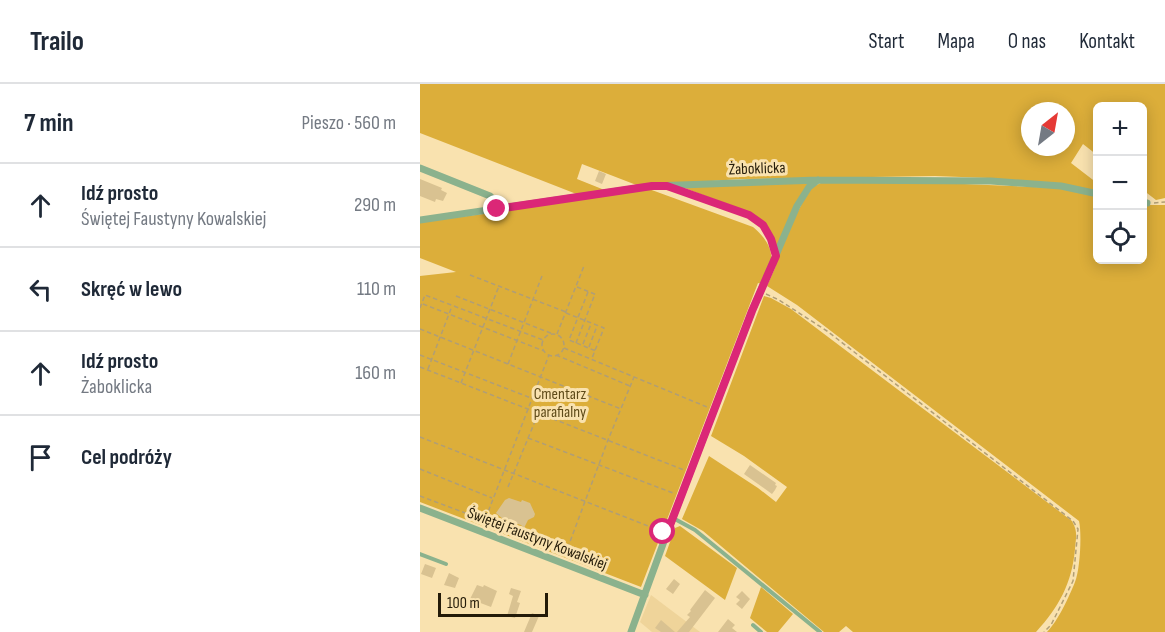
<!DOCTYPE html>
<html lang="pl">
<head>
<meta charset="utf-8">
<style>
  body { margin:0; font-family:"Sofia Sans Condensed",sans-serif; background:#f6f6f7; color:#1f2937 }
  .controls { position:absolute; right:18px; top:18px; display:grid; overflow:hidden; border-radius:9px; box-shadow:0 3px 15px #0003 }
  .controls button { width:54px; height:54px; display:grid; place-items:center; padding:0; border:0; border-bottom:2px solid #e0e1e3; background:#fff; color:#1f2937; font:30px sans-serif }
  .compass { position:absolute; left:601px; top:18px; width:54px; height:54px; border-radius:50%; background:#fff; box-shadow:0 3px 15px #0003; rotate:31deg }
  .scale { position:absolute; left:18px; bottom:15px; width:110px; box-sizing:border-box; padding-left:6px; border:3px solid #241b08; border-top:0; font-size:16px; line-height:21px; white-space:nowrap; color:#241b08; -webkit-text-stroke:4px #f9e2af; paint-order:stroke }
  .stop { position:absolute; width:18px; height:18px; margin:-14px; border:4px solid #db2777; border-radius:50%; background:#fff }
  .stop.end { background:#db2777; border-color:#fff; box-shadow:0 2px 6px #0008 }
  .list { margin:0; padding:0; list-style:none }
  h2 { display:flex; justify-content:space-between; align-items:center; height:78px; margin:0; padding:0 24px; font-size:26px }
  h2 small { font-size:20px; font-weight:400; color:#747a83 }
  .list li { display:grid; grid-template-columns:39px 1fr auto; gap:18px; align-items:center; box-sizing:border-box; height:84px; padding:0 24px; border-top:2px solid #e0e1e3 }
  .list b { display:block; font-size:22px; white-space:nowrap }
  .list p { margin:0; font-size:20px; white-space:nowrap; color:#747a83 }
  .list em { font-size:20px; font-style:normal; color:#747a83 }
  .icon { flex:none; width:33px; height:33px; fill:none; stroke:currentColor; stroke-width:2; stroke-linecap:round; stroke-linejoin:round }
  .map { position:relative; flex:none; width:745px; height:548px; overflow:hidden }
  header { display:flex; align-items:center; gap:36px; box-sizing:border-box; height:84px; padding:0 30px; background:#fff; border-bottom:2px solid #e0e1e3 }
  header strong { font-size:28px }
  nav { display:flex; gap:33px; margin-inline-start:auto; font-size:21px }
  main { display:flex }
  aside { flex:1; background:#fff }
  .map>svg:first-child { display:block }
  .built { fill:#efd49a }
  .green { fill:#dcae3a; fill-rule:evenodd }
  .building { fill:#d9c291 }
  .lines { fill:none; stroke-linecap:round; stroke-linejoin:round }
  .path { stroke:#b09e76; stroke-width:1.5; stroke-dasharray:4.5 3; stroke-linecap:butt }
  .service { stroke:#8bb28d; stroke-width:4 }
  .minor { stroke:#8bb28d; stroke-width:7 }
  .route { stroke:#db2777; stroke-width:8 }
  .labels { text-anchor:middle; dominant-baseline:central; stroke-width:6; stroke-linejoin:round; paint-order:stroke }
  .street-label { font-size:16px; fill:#241b08; stroke:#f9e2af }
  .park-label { font-size:16px; fill:#5f4b19; stroke:#f9e2af }
</style>
</head>
<body>
<header>
<strong>Trailo</strong>
<nav><a>Start</a><a>Mapa</a><a>O nas</a><a>Kontakt</a></nav>
</header>
<main>
<aside>
<h2>7 min<small>Pieszo · 560 m</small></h2>
<ul class="list">
<li><svg class="icon" aria-label="ahead" viewBox="0 0 24 24"><path d="M12 20V5M6 11l6-6 6 6"/></svg><div><b>Idź prosto</b><p>Świętej Faustyny Kowalskiej</p></div><em>290 m</em></li>
<li><svg class="icon" aria-label="left" viewBox="0 0 24 24"><path d="M17 20v-9H6M10 6l-5 5 5 5"/></svg><div><b>Skręć w lewo</b></div><em>110 m</em></li>
<li><svg class="icon" aria-label="ahead" viewBox="0 0 24 24"><path d="M12 20V5M6 11l6-6 6 6"/></svg><div><b>Idź prosto</b><p>Żaboklicka</p></div><em>160 m</em></li>
<li><svg class="icon" aria-label="arrive" viewBox="0 0 24 24"><path d="M6 21V4h12l-3 4 3 4H6"/></svg><div><b>Cel podróży</b></div></li>
</ul>
</aside>
<div class="map">
<svg width="745" height="548" viewBox="0 0 745 548">
  <rect width="100%" height="100%" fill="#f9e2af"/>
  <path class="built" d="M231,511L280,548H232L220,538Z"/>
  <path class="green" d="M0,0H745V114L736,116L723,106L722,22H678L677,71L663,60L651,79L677,99V108L568,94L515,92L321,95L219,102L162,80L157,95L187,107L159,111L0,49ZM610,27H646V63H610Z
    M393,98L357,168C350,134 331,128 302,118C288,113 275,108 262,103Z
    M496,98L637,104L677,112L678,176H722L723,121H745V548H627C638,537 649,513 655,498C660,486 662,450 659,437L377,221L347,202L355,184L359,170L378,123L392,103L401,99Z
    M229,105L333,143C343,151 353,164 351,177C350,184 345,193 342,200L338,199L221,503L0,418V192L36,188L0,174V138L79,128Z
    M344,212L351,214L371,225L652,437C658,448 656,453 655,465C652,499 639,523 616,548H433L426,542L419,548H404L283,447L262,435L289,372L338,404L356,418L367,403L324,372L291,352Z
    M260,442L317,484L305,516L245,472L255,444Z
    M341,503L373,530L358,548H347L330,534Z"/>
  <path class="building" d="M179,87L186,90L182,100L175,97Z
    M0,95L22,104L21,106L27,109L23,117L16,115L15,118L0,112Z
    M330,381L356,399L355,401L357,402L355,406L352,410L324,390Z
    M89,414L101,418L102,416L110,419L115,430L114,433L108,436L104,444L101,441L84,436L76,429L85,416Z
    M5,480L16,484L12,494L1,490Z
    M29,489L39,494L35,504L24,501Z
    M254,495L260,500L253,510L246,505Z
    M57,501L63,503L64,501L77,507L71,523L50,515Z
    M91,504L101,507L97,518L100,519L95,534L87,532L93,512L89,510Z
    M285,506L295,514L269,548H257L270,533L267,531L271,527L270,526Z
    M322,507L330,515L322,525L316,520L320,516L316,513Z
    M112,529L119,532L112,548H104Z
    M308,535L315,541L312,544L317,548H298Z
    M241,536L255,548H241L235,544Z"/>
  <g class="lines">
    <path class="path" d="M734,119L745,118
      M50,191L146,228
      M157,203L177,211
      M168,208L149,256L176,267
      M346,210L359,216L407,247L653,437L658,445L653,497L631,541L624,548
      M36,212L133,250
      M3,220L124,267
      M0,224L5,211L123,256
      M146,229L184,244L172,274
      M0,245L201,325
      M137,250L164,182
      M122 261a11 11 0 1 1 22 0a11 11 0 1 1-22 0Z
      M156,259L175,210
      M163,260L171,240
      M169,263L177,242
      M144,264L287,323
      M0,271L111,314
      M136,271L210,302
      M88,280L122,192
      M0,283L264,386
      M8,285L32,222
      M41,299L79,202
      M0,353L241,447
      M108,354L253,409
      M0,385L72,414
      M88,403L118,330
      M0,412L64,436
      M63,441L129,271
      M145,471L188,356L214,293"/>
    <path class="service" d="M251,104C271,111 332,128 344,142C350,150 353,159 355,168
      M253,434L275,446L400,548
      M0,470L26,480
      M333,541L341,548"/>
    <path class="minor" d="M0,84L70,112L73,115L77,125
      M722,118L727,119
      M0,136L232,102L398,96L571,97L641,102L678,110
      M0,424L225,511
      M211,548L247,449L332,227L377,122L389,103L398,96"/>
  </g>
  <g class="lines">
    <path class="route" d="M77,125L232,102H247L329,131L343,141L351,155L356,172L332,227L247,449L243,448"/>
  </g>
  <g class="labels">
    <g class="street-label">
      <text transform="translate(337 85) rotate(-2)">Żaboklicka</text>
      <text transform="translate(117 455) rotate(21)">Świętej Faustyny Kowalskiej</text>
    </g>
    <g class="park-label">
      <text x="140" y="310">Cmentarz<tspan x="140" dy="18">parafialny</tspan></text>
    </g>
  </g>
</svg>
<div class="controls">
<button>+</button>
<button>−</button>
<button><svg class="icon" aria-label="locate" viewBox="0 0 24 24"><circle cx="12" cy="12" r="6"/><path d="M12 2v4M12 18v4M2 12h4M18 12h4"/></svg></button>
</div>
<svg class="compass" viewBox="-18 -18 36 36"><path d="M0-13l5 13h-10z" fill="#e53935"/><path d="M0 13l5-13h-10z" fill="#747a83"/></svg>
<div class="scale">100 m</div>
<div class="stop" style="left:243px;top:448px"></div>
<div class="stop end" style="left:77px;top:125px"></div>
</div>
</main>
</body>
</html>
